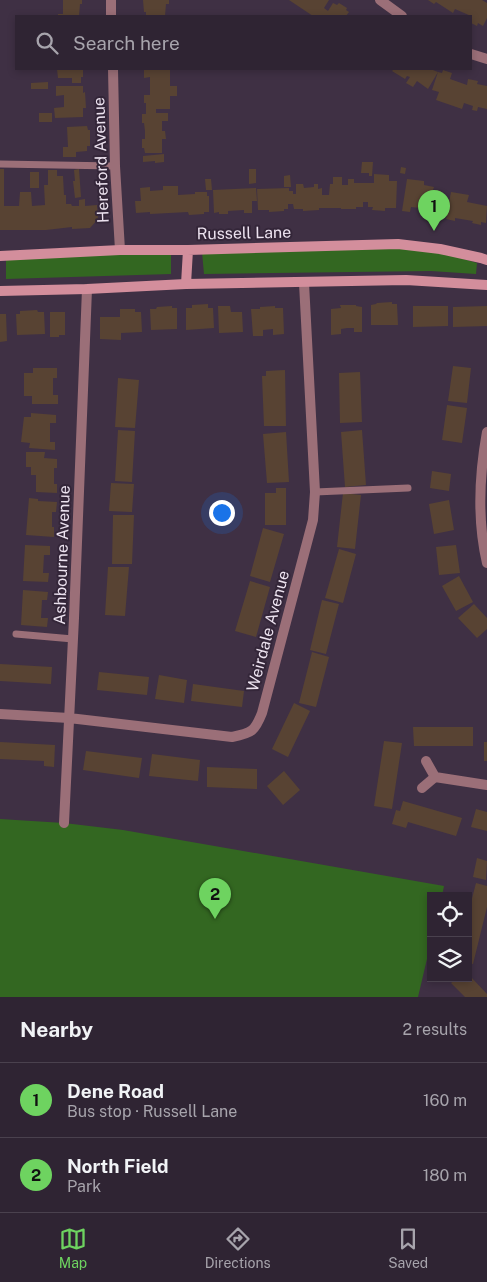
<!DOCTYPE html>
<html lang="en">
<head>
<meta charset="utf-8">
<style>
  body { margin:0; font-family:"Public Sans",sans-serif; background:#372c3b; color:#f1f3f6 }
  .controls { position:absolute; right:15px; bottom:15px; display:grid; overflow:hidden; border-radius:0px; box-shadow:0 2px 8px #0003 }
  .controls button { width:45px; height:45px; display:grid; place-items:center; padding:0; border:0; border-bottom:1px solid #4a414e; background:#2f2433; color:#f1f3f6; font:25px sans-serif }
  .you { position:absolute; left:221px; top:512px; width:18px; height:18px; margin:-12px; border:4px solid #fff; border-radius:50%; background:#1a73e8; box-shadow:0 0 0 8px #1a73e833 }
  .badge { display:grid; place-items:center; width:32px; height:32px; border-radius:50%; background:#6ed360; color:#111; font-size:16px; font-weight:700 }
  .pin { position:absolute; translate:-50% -41px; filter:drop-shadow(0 1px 2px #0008) }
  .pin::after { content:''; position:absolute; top:26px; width:18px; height:15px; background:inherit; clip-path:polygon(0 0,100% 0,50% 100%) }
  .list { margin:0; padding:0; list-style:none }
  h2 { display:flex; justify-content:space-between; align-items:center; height:65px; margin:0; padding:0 20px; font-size:21px }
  h2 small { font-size:16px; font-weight:400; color:#a7a4ac }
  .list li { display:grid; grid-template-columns:32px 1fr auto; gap:15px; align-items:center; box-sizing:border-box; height:75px; padding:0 20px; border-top:1px solid #4a414e }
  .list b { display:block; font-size:19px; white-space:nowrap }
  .list p { margin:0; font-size:16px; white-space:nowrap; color:#a7a4ac }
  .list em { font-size:16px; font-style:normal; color:#a7a4ac }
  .icon { flex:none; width:28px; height:28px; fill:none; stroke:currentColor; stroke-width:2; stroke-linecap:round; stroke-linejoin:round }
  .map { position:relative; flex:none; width:487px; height:997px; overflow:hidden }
  .search { position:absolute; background:#2f2433; box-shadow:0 2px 8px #0003; left:15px; right:15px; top:15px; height:55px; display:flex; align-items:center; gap:12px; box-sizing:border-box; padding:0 18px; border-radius:0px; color:#a7a4ac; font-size:19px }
  .sheet { height:215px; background:#2f2433 }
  nav { display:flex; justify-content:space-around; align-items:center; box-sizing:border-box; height:70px; border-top:1px solid #4a414e; background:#2f2433; font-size:14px; color:#a7a4ac }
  nav a { display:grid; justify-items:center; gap:2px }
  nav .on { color:#6ed360 }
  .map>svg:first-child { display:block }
  .green { fill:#336721 }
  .building { fill:#584333 }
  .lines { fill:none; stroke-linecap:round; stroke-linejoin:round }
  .service { stroke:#9b6f78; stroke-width:7 }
  .minor { stroke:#9b6f78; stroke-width:10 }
  .secondary { stroke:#d38e9c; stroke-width:10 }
  .labels { text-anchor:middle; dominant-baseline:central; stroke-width:4; stroke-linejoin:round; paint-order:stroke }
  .street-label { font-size:16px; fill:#ece2ef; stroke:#342639 }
</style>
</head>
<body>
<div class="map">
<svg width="487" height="997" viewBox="0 0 487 997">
  <rect width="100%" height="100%" fill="#3f3044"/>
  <path class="green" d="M392,248L440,252L477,263L476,274L431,271L204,274L202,252Z
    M171,252V274L6,279V256Z
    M0,819L64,823L123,830L444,886L442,896H431V942L418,997H0Z"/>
  <path class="building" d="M63,0H82V4H80L79,16H58V14H63Z
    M143,0H169V4H166L165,16H146V12H144Z
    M289,0H329L324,8L328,11L333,3L337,5L339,3L347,8L346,10L349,12L346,16H313Z
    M428,0H482L487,3V18L483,26L478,23L477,26L471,23L472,17L471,16L455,9L453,13L436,2L434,4Z
    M57,69H83V77H81V83H72V78H58Z
    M144,69H170V86H177V96H170V109H156V113H168V121H162V131H165L166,139H162V153H145L144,148H142V139H145V131L144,123H142V114H146V103H144V95H150V77L144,78Z
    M394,69H434L433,70L438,72L428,89L417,81L413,87L406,83L410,77L407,76L405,79L392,71Z
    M443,70L452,73L450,79L467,85L468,79L478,81L477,84L487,86V109L478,107L477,111L472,110L473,106L464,103L462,109L436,100L439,92L432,90L438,72L442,73Z
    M48,82V89H31V83Z
    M56,86H83V93L85,92L86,108H83V117L55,118L54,108L64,107V95L56,96Z
    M39,113H52V122H39Z
    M87,126L88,130H90V146H87V151L76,152V157H63V147H68L67,127Z
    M164,154V162L155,163V161L143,162V156Z
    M362,162H373L372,176H369V173H361Z
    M401,167L406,168L405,174L400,173Z
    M0,169H4V206H19L20,192H31L32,206L45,205L44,185H48V170H57V176H63L64,195H66V204H71L72,206H79V200L85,199V206L97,205L98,219L90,228L72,229V227L46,230H0Z
    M79,169L81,197L75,198L73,181H75L74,170Z
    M249,169H256V183L249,184Z
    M30,172H39V188H30Z
    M374,174L389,175V181H397L396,208H385V211L372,210L373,207H368V202H363V207H356V209H341V208H319V210L303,211V209H294L293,204H288V209H284V211L269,212V210H258L257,189L289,188V191H293V194H296V184H303L304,188L314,187V184H318V189L322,188V195H329L330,184H333V177H342V185H348V179H354V183H374Z
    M290,175L291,187H284V176Z
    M205,179H211L212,190H206Z
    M407,179L424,181V185L434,187L433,190L441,191L437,216L428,214L429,209L411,207L410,212L402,211Z
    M163,186H178V195L195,194V192H207V196H209V212H204V214L189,215L188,212L150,214V212L136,213L135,201H141L140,188L150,187V191L163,190Z
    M256,188L257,201H252V213H244V210L228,211V214H219V212L214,213L213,190Z
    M451,192L469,195L467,202L487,206L486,223L481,222V225L472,223L473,221L455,218V221L446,219Z
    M392,302V304H397L398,325H371V305L376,304L377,303Z
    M208,304V308H213L214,328L186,330V308H192V305Z
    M340,305H356V306L362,307V332H354V328H347L341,329V334L331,335V309L341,308Z
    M172,306V308H177V329L151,330L150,309H156L157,307Z
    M218,306H230L231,312H242L243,332L219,333Z
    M275,306V308H283L284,334L273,335V329L263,330V336H253L251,309H260V307Z
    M413,306H448V326L413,327Z
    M487,306V326L453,327V307Z
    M120,309H135V312H141L142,332L121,333V340L100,339V317H120Z
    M37,310L38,312H44L45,334L17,335L16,314H20V311Z
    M50,312H65V335H59V337H50Z
    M0,314H6L7,341L0,342Z
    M453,366L471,368L467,403L448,401Z
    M33,368H57V378H53V395H58V404H32V396H24V373H33Z
    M285,370L286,426H264L262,376H266V371Z
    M360,372L362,422L340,423L339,373Z
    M118,378L139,380L135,428L115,427Z
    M447,405L467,408L462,443L442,440Z
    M31,413L56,415V423H50V442H55V450L29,448L30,443L21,442L24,417H31Z
    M118,430L135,431L132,482L115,481Z
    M362,430L366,485L345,487L341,432Z
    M286,432L289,482L267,483L263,434Z
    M26,452H45L44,458L57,459V468H54V484H57V493L36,492V475H31V467H26Z
    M432,471L451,474L449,491L430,488Z
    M111,483L134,484L132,512L109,511Z
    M276,488H286V525H265V493H276Z
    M343,493L361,495L355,549L337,547Z
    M29,498L38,499V501L57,502L56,512H52V527H54V537L26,535Z
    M449,500L454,530L434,534L429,504Z
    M113,515H134L132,564H112Z
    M263,528L284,534L270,582L250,576Z
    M25,545L50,546V555H44L43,573H49L48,582L23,581Z
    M456,545L460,573L439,575L436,547Z
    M339,549L356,554L343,603L325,598Z
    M108,567H129L125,616L105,615Z
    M459,576L473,602L456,611L442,586Z
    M250,581L270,587L256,637L235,631Z
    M23,590L48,592L47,600H42L41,618H48L47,627L21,625Z
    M322,600L339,604L326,654L310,650Z
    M474,604L487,618V629L477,638L458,618Z
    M312,652L329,657L316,707L299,703Z
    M0,664L52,667L51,684L0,681Z
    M99,672L149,677L147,695L97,690Z
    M159,675L187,680L184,703L155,699Z
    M193,684L244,691L242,707L191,701Z
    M294,703L310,711L288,757L272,749Z
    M413,727H473V746H414Z
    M384,741L402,743L392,809L374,806Z
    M0,742L55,745L54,767L44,766V761L0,759Z
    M484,742H487V761H484Z
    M86,751L142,758L139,778L83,770Z
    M152,754L200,760L198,781L149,776Z
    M207,767L257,769V789L207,787Z
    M284,771L300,790L283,805L267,786Z
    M403,801L462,818L456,836L408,822L406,828L392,824L396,810L400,811Z
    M476,809L487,812V831L471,827Z
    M477,858L487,861L486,880L473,877Z
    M476,883L487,886V907L473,964L468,963V914Z
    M470,976L487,994V997H465L451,983L457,978H460L464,982Z"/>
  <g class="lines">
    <path class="service" d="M0,164L115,166
      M315,492L408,488
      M16,634L73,639"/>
    <path class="minor" d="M111,0V16
      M380,0L402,16
      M471,54L487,59
      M113,69L115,166L120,250
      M487,432C479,476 477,520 487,563
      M0,714L69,718L232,737C252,733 255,731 262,713L313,520L315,492L304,283
      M435,777L487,785
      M422,788L435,777L426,761
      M64,823L74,618L87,289"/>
    <path class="secondary" d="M0,256L120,250H188L398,244L440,249L481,258L487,260
      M186,284L188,250
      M0,291L87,289L186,284L406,280L487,285"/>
  </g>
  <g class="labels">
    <g class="street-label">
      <text transform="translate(101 160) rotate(-92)">Hereford Avenue</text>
      <text transform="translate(244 233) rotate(-1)">Russell Lane</text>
      <text transform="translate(62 555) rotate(-88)">Ashbourne Avenue</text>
      <text transform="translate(268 631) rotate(-75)">Weirdale Avenue</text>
    </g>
  </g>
</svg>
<div class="controls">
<button><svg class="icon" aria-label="locate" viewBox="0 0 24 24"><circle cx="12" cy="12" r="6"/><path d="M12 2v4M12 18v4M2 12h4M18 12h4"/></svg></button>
<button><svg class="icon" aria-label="layers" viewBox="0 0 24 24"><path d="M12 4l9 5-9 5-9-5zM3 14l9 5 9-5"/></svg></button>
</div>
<div class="you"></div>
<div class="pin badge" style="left:434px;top:231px">1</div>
<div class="pin badge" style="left:215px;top:919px">2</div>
<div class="search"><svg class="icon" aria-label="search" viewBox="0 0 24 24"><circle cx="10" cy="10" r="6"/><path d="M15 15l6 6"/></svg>Search here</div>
</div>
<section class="sheet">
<h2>Nearby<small>2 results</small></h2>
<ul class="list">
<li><span class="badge">1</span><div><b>Dene Road</b><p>Bus stop · Russell Lane</p></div><em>160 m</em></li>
<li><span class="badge">2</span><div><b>North Field</b><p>Park</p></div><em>180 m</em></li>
</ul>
</section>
<nav>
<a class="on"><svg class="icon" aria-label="map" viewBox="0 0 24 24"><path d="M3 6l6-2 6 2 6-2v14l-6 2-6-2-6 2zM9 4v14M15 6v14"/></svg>Map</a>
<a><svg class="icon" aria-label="directions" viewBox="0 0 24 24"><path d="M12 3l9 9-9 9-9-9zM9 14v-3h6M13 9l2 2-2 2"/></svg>Directions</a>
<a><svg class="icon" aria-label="saved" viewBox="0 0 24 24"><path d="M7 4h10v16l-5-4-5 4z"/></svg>Saved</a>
</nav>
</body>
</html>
